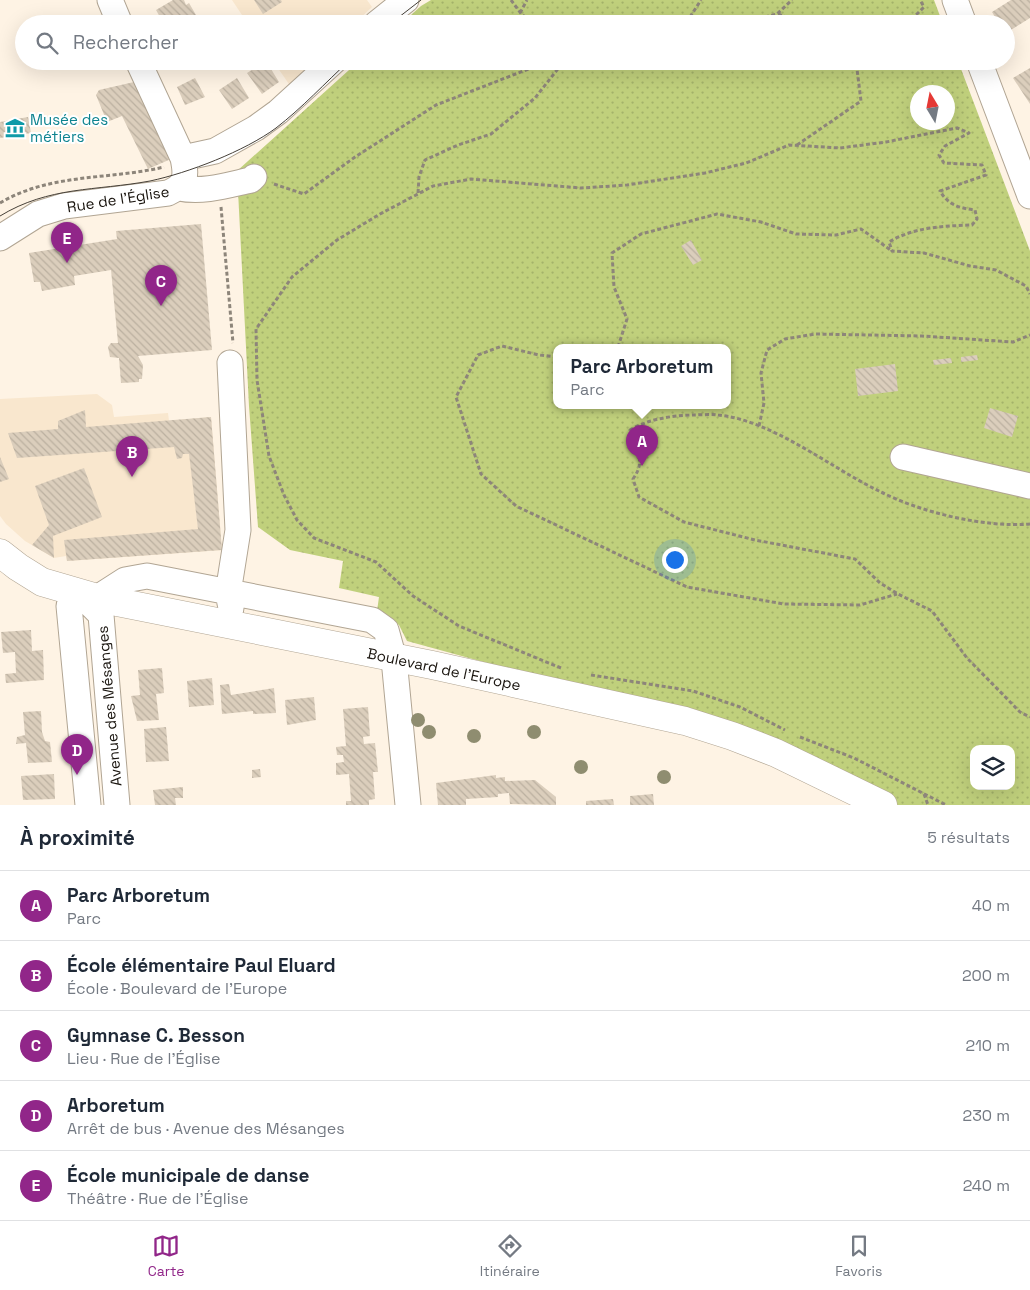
<!DOCTYPE html>
<html lang="fr">
<head>
<meta charset="utf-8">
<style>
  body { margin:0; font-family:"Space Grotesk",sans-serif; background:#f6f6f7; color:#1f2937 }
  .controls { position:absolute; right:15px; bottom:15px; display:grid; overflow:hidden; border-radius:10px; box-shadow:0 5px 20px #0002 }
  .controls button { width:45px; height:45px; display:grid; place-items:center; padding:0; border:0; border-bottom:1px solid #e0e1e3; background:#fff; color:#1f2937; font:25px sans-serif }
  .compass { position:absolute; left:910px; top:85px; width:45px; height:45px; border-radius:50%; background:#fff; box-shadow:0 5px 20px #0002; rotate:350deg }
  .you { position:absolute; left:674px; top:559px; width:18px; height:18px; margin:-12px; border:4px solid #fff; border-radius:50%; background:#1a73e8; box-shadow:0 0 0 8px #1a73e833 }
  .badge { display:grid; place-items:center; width:32px; height:32px; border-radius:50%; background:#912689; color:#fff; font-size:16px; font-weight:700 }
  .pin { position:absolute; translate:-50% -41px; filter:drop-shadow(0 1px 2px #0008) }
  .pin::after { content:''; position:absolute; top:26px; width:18px; height:15px; background:inherit; clip-path:polygon(0 0,100% 0,50% 100%) }
  .popup { position:absolute; left:553px; top:344px; width:178px; height:65px; box-sizing:border-box; display:grid; place-content:center; border-radius:10px; background:#fff; filter:drop-shadow(0 1px 4px #0005); font-size:16px; white-space:nowrap; color:#747a83 }
  .popup b { font-size:19px; color:#1f2937 }
  .popup::after { content:''; position:absolute; left:50%; top:100%; margin-left:-10px; border:10px solid transparent; border-top-color:#fff }
  .list { margin:0; padding:0; list-style:none }
  h2 { display:flex; justify-content:space-between; align-items:center; height:65px; margin:0; padding:0 20px; font-size:21px }
  h2 small { font-size:16px; font-weight:400; color:#747a83 }
  .list li { display:grid; grid-template-columns:32px 1fr auto; gap:15px; align-items:center; box-sizing:border-box; height:70px; padding:0 20px; border-top:1px solid #e0e1e3 }
  .list b { display:block; font-size:19px; white-space:nowrap }
  .list p { margin:0; font-size:16px; white-space:nowrap; color:#747a83 }
  .list em { font-size:16px; font-style:normal; color:#747a83 }
  .icon { flex:none; width:28px; height:28px; fill:none; stroke:currentColor; stroke-width:2; stroke-linecap:round; stroke-linejoin:round }
  .map { position:relative; flex:none; width:1030px; height:805px; overflow:hidden }
  .search { position:absolute; background:#fff; box-shadow:0 5px 20px #0002; left:15px; right:15px; top:15px; height:55px; display:flex; align-items:center; gap:12px; box-sizing:border-box; padding:0 18px; border-radius:28px; color:#747a83; font-size:19px }
  .sheet { height:415px; background:#fff }
  nav { display:flex; justify-content:space-around; align-items:center; box-sizing:border-box; height:70px; border-top:1px solid #e0e1e3; background:#fff; font-size:14px; color:#747a83 }
  nav a { display:grid; justify-items:center; gap:2px }
  nav .on { color:#912689 }
  .map>svg:first-child { display:block }
  .built { fill:#f9e7ce }
  .park { fill:url(#park-dots); fill-rule:evenodd }
  .building { fill:url(#building-back-hatch) }
  .lines { fill:none; stroke-linecap:round; stroke-linejoin:round }
  .minor-casing { stroke:#b1a593; stroke-width:27 }
  .major-casing { stroke:#b1a593; stroke-width:29 }
  .path { stroke:#8d857a; stroke-width:3; stroke-dasharray:4 2.5; stroke-linecap:butt }
  .minor { stroke:#fff; stroke-width:25 }
  .major { stroke:#fff; stroke-width:28 }
  .tram { stroke:#464038; stroke-width:1 }
  .tree { fill:#8f8d70 }
  .labels { text-anchor:middle; dominant-baseline:central; stroke-width:4; stroke-linejoin:round; paint-order:stroke }
  .culture-label { font-size:15px; fill:#0d838f; stroke:#fff; text-anchor:start }
  .street-label { font-size:15px; fill:#19140e; stroke:#fff }
</style>
</head>
<body>
<div class="map">
<svg width="1030" height="805" viewBox="0 0 1030 805">
  <defs>
    <pattern id="park-dots" width="8" height="8" patternUnits="userSpaceOnUse" patternTransform="scale(1.25)"><rect width="8" height="8" fill="#c0d07c"/><path d="M2 2h.1M6 6h.1" fill="none" stroke="#a4b26a" stroke-width="1.8" stroke-linecap="round"/></pattern>
    <pattern id="building-back-hatch" width="6" height="6" patternUnits="userSpaceOnUse" patternTransform="scale(1.25)"><rect width="6" height="6" fill="#dbcebc"/><path d="M-1 5l2 2M0 0l6 6M5-1l2 2" fill="none" stroke="#bbb0a0"/></pattern>
  </defs>
  <rect width="100%" height="100%" fill="#fef3e4"/>
  <path class="built" d="M232,0H367L372,7L354,24H248Z
    M273,61H315L291,87Z
    M97,394L112,405L114,417L168,413L169,421L211,417L222,550L67,561L66,556L54,558L25,541L6,524L0,516V399Z"/>
  <path class="park" d="M431,0H934L943,24H401L421,6Z
    M359,61H958L1030,251V805H898L850,780L740,732L407,641L399,625L377,611L379,597L339,588L343,561L290,550L258,527L249,406L237,171ZM918,92H948V122H918ZM557,347H727V405H557ZM974,749H1011V786H974Z"/>
  <path class="building" d="M173,0H184L186,5L189,3L196,15L182,24H164L156,10Z
    M254,0H281L282,2L263,14Z
    M1011,0H1030V18L1006,33V24H999L992,12Z
    M266,61L279,82L262,94L247,73Z
    M1030,68V104L1013,78Z
    M195,78L205,97L185,105L177,87Z
    M237,78L249,98L232,109L219,90Z
    M134,82L171,159L148,169L122,116L107,122L96,95L99,90Z
    M28,117L31,133L0,138V122Z
    M201,224L212,350L138,356L143,365L142,379H139V382L121,383L119,358L110,357L108,347L111,343H118L111,270L74,276L75,285L42,291L40,282H34L29,253L117,239L116,231Z
    M691,240L702,260L693,265L681,246Z
    M977,355L978,360L961,362V357Z
    M951,358L952,363L934,365L933,360Z
    M895,364L898,391L858,396L855,369Z
    M990,408L1018,416L1012,437L984,428Z
    M85,410L86,427L211,417L222,550L67,561L64,540L198,529L189,454H183L182,458L177,459L174,447L17,458L8,433L58,429V421Z
    M0,457L9,479L0,482Z
    M84,468L102,517L53,536L54,558L32,545L49,525L35,486Z
    M31,630L32,651L43,650L44,680L6,683L5,674L16,673L15,652L3,653L1,632Z
    M162,668L164,693L156,694L159,720L137,721L131,696L140,695L138,670Z
    M212,678L214,705L189,707L187,681Z
    M229,684L231,695L274,688L276,713L253,714V711L222,714L220,685Z
    M314,697L316,720L287,725L285,700Z
    M368,707L370,736L363,737L364,744L375,743L378,772H373L375,799L369,800V805H346V801H351L349,774L336,775V763L344,762L343,755H337L336,747L346,746L343,709Z
    M41,711L42,732L45,741L50,742L52,762L28,763L26,743L16,744L17,737L25,735L23,712Z
    M166,727L169,761L146,762L144,729Z
    M260,769L261,777L252,778V770Z
    M54,774L55,799L23,800L21,776Z
    M496,775V778L505,777V781L535,780L556,797V805L510,804L509,793L498,794V797L466,799V805H438L436,783Z
    M183,787V798H175L176,805H155L153,790Z
    M653,794L654,805H630V796Z
    M613,799L614,805H586V801Z"/>
  <g class="lines">
    <defs>
      <path id="minor" d="M110,0L120,24
        M955,0L964,24
        M376,24L406,0
        M979,61L1030,196
        M183,158L215,151L256,128L278,112L334,61
        M179,188C203,193 228,185 251,180L254,177
        M0,238L38,214L64,206L168,193C186,185 187,177 183,158L138,61
        M230,363L238,530L228,593L231,608
        M903,457L1030,486
        M97,598L125,580L147,576L372,620L386,630L394,659L408,805
        M88,805L69,606L79,593L101,615L117,805"/>
      <path id="major" d="M0,553L18,567L42,582L97,598L432,665L685,721L732,736L776,753L883,805"/>
    </defs>
    <use href="#minor" class="minor-casing"/>
    <use href="#major" class="major-casing"/>
    <path class="path" d="M511,0L522,15L539,24
      M520,13L527,0
      M778,14L795,20L796,24
      M765,17L777,14L792,0
      M679,24L690,17L701,0
      M907,24L924,7L920,0
      M797,145L861,101L856,61
      M274,184L304,194L355,157L436,105L549,61
      M418,193L419,177L425,160L458,145L491,134L535,98L564,61
      M0,203C50,173 109,180 164,167
      M221,207L233,343
      M618,347L627,319L614,287L612,253L641,234L717,214L761,222L796,234L836,235L861,229L892,251
      M557,357L539,355L502,346L478,355L456,397L481,474L516,506L687,587L784,604L860,605L897,594
      M759,426L764,403L761,373L767,350L785,339L815,334L922,336L1013,342L1030,335
      M1030,524C985,528 919,512 879,491C831,468 772,420 718,415C710,414 700,415 692,415C669,416 649,419 630,430C631,452 649,456 633,479L639,497L684,522L755,540L855,559L880,583L898,594L932,611L967,658L1020,712L1030,717
      M561,668L459,626L413,596L376,562L314,538L297,520L284,495L269,456L257,380L256,329L292,277L337,240L380,214L433,186L471,179L581,188L627,185L705,173L746,163L789,145L840,148L886,142L957,128L969,133L945,146L939,155L944,163L982,165L986,175L940,191C949,206 960,208 975,210L977,219L972,225C943,226 914,227 889,242L892,251L924,253L970,266L996,270L1026,286L1030,294
      M591,675L693,691L740,707L785,730
      M800,737L854,758L946,805
      M924,794L928,805"/>
    <use href="#minor" class="minor"/>
    <use href="#major" class="major"/>
    <path class="tram" d="M390,24L421,0
      M0,216C49,186 96,191 150,181C188,173 245,151 276,128C302,108 325,83 349,61"/>
  </g>
  <g class="tree">
    <circle cx="418" cy="720" r="7"/>
    <circle cx="429" cy="732" r="7"/>
    <circle cx="534" cy="732" r="7"/>
    <circle cx="474" cy="736" r="7"/>
    <circle cx="581" cy="767" r="7"/>
    <circle cx="664" cy="777" r="7"/>
  </g>
  <defs>
    <symbol id="museum-bare" viewBox="-9 -9 18 18"><path d="M0-6L6-3V-2H-6V-3ZM-5-1h2V3h-2ZM-1-1h2V3h-2ZM3-1h2V3H3ZM-6 4H6V6H-6Z" fill="#0f9aa8" stroke="#fff" stroke-width="2.5" paint-order="stroke"/></symbol>
  </defs>
  <g fill-rule="evenodd">
    <use href="#museum-bare" x="1" y="114" width="28" height="28"/>
  </g>
  <g class="labels">
    <g class="culture-label">
      <text x="30" y="119">Musée des<tspan x="30" dy="17">métiers</tspan></text>
    </g>
    <g class="street-label">
      <text transform="translate(118 199) rotate(-9)">Rue de l'Église</text>
      <text transform="translate(444 669) rotate(12)">Boulevard de l'Europe</text>
      <text transform="translate(109 706) rotate(-95)">Avenue des Mésanges</text>
    </g>
  </g>
</svg>
<div class="controls">
<button><svg class="icon" aria-label="layers" viewBox="0 0 24 24"><path d="M12 4l9 5-9 5-9-5zM3 14l9 5 9-5"/></svg></button>
</div>
<svg class="compass" viewBox="-18 -18 36 36"><path d="M0-13l5 13h-10z" fill="#e53935"/><path d="M0 13l5-13h-10z" fill="#747a83"/></svg>
<div class="you"></div>
<div class="pin badge" style="left:642px;top:466px">A</div>
<div class="popup"><b>Parc Arboretum</b>Parc</div>
<div class="pin badge" style="left:132px;top:477px">B</div>
<div class="pin badge" style="left:161px;top:306px">C</div>
<div class="pin badge" style="left:77px;top:775px">D</div>
<div class="pin badge" style="left:67px;top:263px">E</div>
<div class="search"><svg class="icon" aria-label="search" viewBox="0 0 24 24"><circle cx="10" cy="10" r="6"/><path d="M15 15l6 6"/></svg>Rechercher</div>
</div>
<section class="sheet">
<h2>À proximité<small>5 résultats</small></h2>
<ul class="list">
<li><span class="badge">A</span><div><b>Parc Arboretum</b><p>Parc</p></div><em>40 m</em></li>
<li><span class="badge">B</span><div><b>École élémentaire Paul Eluard</b><p>École · Boulevard de l'Europe</p></div><em>200 m</em></li>
<li><span class="badge">C</span><div><b>Gymnase C. Besson</b><p>Lieu · Rue de l'Église</p></div><em>210 m</em></li>
<li><span class="badge">D</span><div><b>Arboretum</b><p>Arrêt de bus · Avenue des Mésanges</p></div><em>230 m</em></li>
<li><span class="badge">E</span><div><b>École municipale de danse</b><p>Théâtre · Rue de l'Église</p></div><em>240 m</em></li>
</ul>
</section>
<nav>
<a class="on"><svg class="icon" aria-label="map" viewBox="0 0 24 24"><path d="M3 6l6-2 6 2 6-2v14l-6 2-6-2-6 2zM9 4v14M15 6v14"/></svg>Carte</a>
<a><svg class="icon" aria-label="directions" viewBox="0 0 24 24"><path d="M12 3l9 9-9 9-9-9zM9 14v-3h6M13 9l2 2-2 2"/></svg>Itinéraire</a>
<a><svg class="icon" aria-label="saved" viewBox="0 0 24 24"><path d="M7 4h10v16l-5-4-5 4z"/></svg>Favoris</a>
</nav>
</body>
</html>
